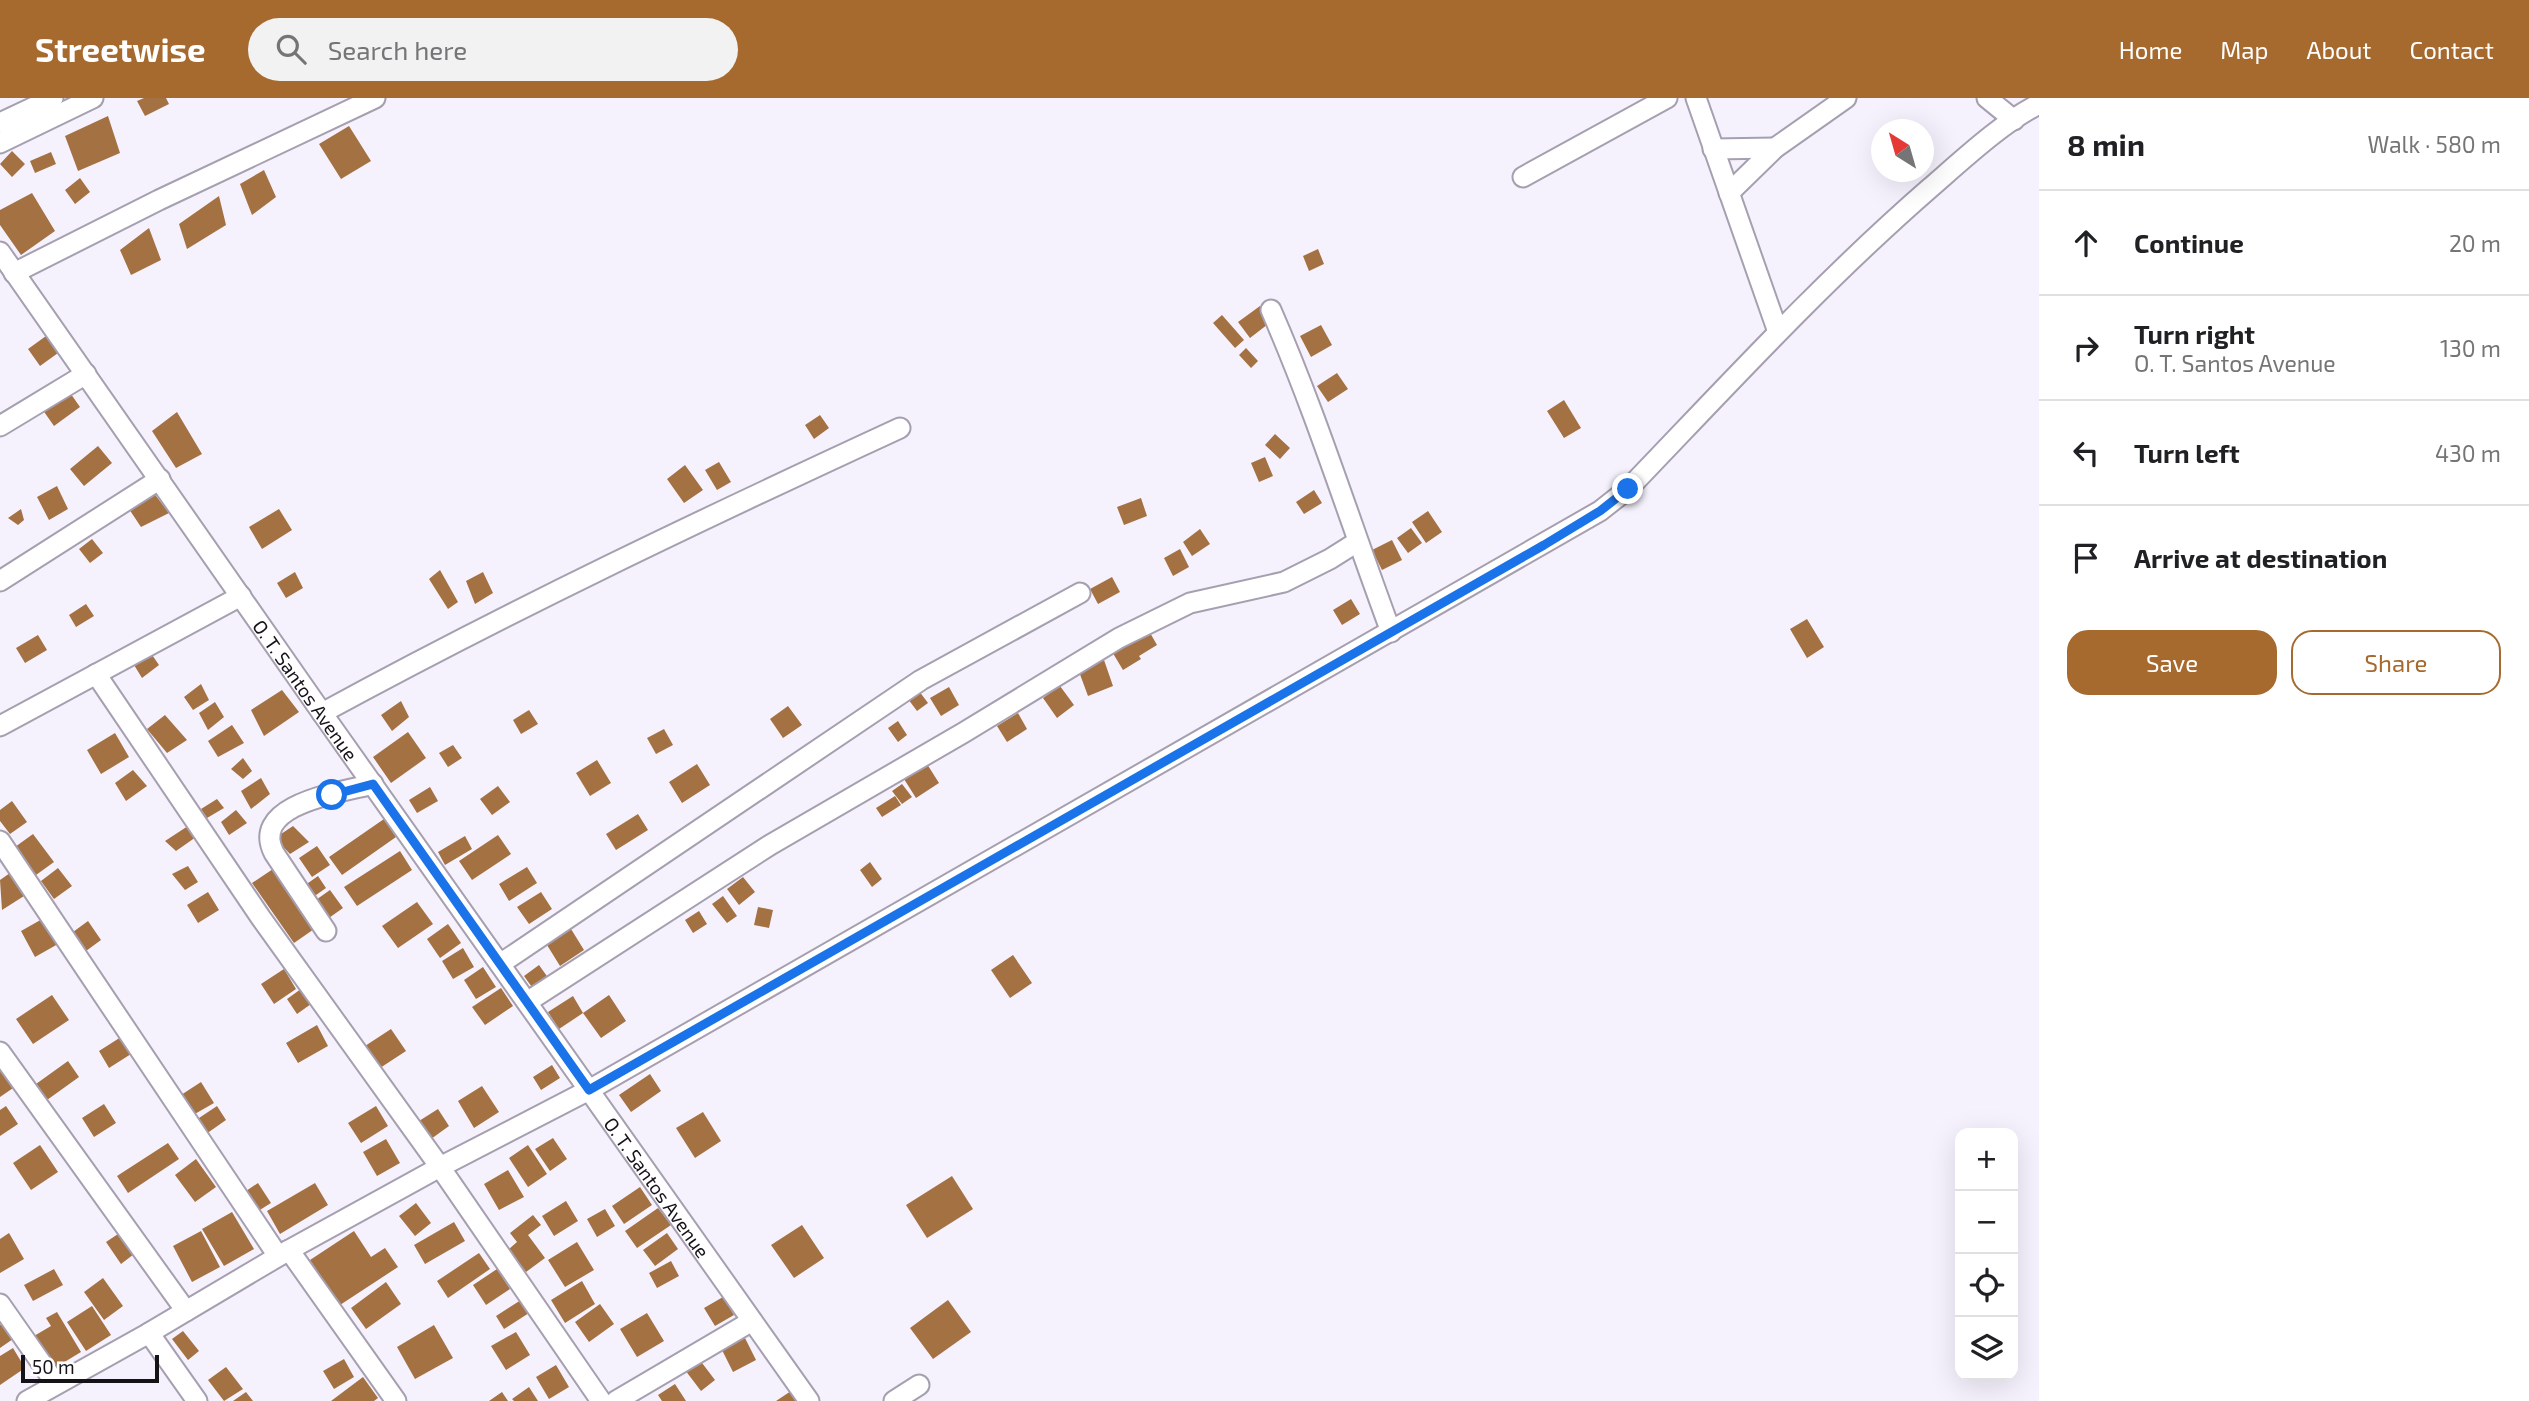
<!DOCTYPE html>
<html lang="en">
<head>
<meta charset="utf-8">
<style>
  body { margin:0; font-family:"Exo 2",sans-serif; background:#f2f2f2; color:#202124 }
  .controls { position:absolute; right:21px; bottom:21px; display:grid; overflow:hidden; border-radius:14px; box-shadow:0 7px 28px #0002 }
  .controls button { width:63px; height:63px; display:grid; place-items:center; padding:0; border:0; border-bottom:2px solid #e0e0e0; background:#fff; color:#202124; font:35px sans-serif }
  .compass { position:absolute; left:1871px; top:21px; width:63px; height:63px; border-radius:50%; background:#fff; box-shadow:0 7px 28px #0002; rotate:323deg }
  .scale { position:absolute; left:21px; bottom:18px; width:138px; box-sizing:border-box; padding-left:7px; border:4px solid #151218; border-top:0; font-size:19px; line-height:24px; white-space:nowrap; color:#151218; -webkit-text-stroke:5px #fff; paint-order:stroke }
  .stop { position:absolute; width:21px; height:21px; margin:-16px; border:5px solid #1a73e8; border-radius:50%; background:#fff }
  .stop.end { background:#1a73e8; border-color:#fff; box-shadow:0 2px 7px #0008 }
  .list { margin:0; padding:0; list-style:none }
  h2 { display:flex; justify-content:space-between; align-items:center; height:91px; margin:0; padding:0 28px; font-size:30px }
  h2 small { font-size:23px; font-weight:400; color:#757577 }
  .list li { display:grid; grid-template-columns:46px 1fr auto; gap:21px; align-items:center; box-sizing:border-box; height:105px; padding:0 28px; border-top:2px solid #e0e0e0 }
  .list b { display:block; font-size:26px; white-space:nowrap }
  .list p { margin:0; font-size:23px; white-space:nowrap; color:#757577 }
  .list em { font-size:23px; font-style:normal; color:#757577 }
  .actions { display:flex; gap:14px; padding:21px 28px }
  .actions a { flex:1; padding:16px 0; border:2px solid #a76a2e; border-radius:21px; text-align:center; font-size:24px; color:#a76a2e }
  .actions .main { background:#a76a2e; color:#fff }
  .icon { flex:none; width:38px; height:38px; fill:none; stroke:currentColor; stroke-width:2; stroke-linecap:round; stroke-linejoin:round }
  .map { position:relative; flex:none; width:2039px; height:1303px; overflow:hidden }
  header { display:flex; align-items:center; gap:42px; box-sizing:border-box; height:98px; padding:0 35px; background:#a76a2e; color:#fff }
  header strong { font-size:33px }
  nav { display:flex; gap:38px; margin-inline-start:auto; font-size:24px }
  .search { width:490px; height:63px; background:#f2f2f2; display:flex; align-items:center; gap:18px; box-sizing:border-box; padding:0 24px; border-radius:38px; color:#757577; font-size:26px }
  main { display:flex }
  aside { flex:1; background:#fff }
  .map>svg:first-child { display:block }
  .building { fill:#a47142 }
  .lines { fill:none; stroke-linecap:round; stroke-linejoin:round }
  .minor-casing { stroke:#a69fb0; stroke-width:23 }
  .minor { stroke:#fff; stroke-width:19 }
  .route { stroke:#1a73e8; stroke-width:9 }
  .labels { text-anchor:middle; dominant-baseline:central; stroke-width:5; stroke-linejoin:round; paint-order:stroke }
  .street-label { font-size:19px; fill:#151218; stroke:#fff }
</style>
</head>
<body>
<header>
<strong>Streetwise</strong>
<div class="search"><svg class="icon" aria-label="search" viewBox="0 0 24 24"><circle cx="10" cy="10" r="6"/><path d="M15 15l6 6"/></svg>Search here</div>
<nav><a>Home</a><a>Map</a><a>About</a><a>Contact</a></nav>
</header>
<main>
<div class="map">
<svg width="2039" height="1303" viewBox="0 0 2039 1303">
  <rect width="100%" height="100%" fill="#f6f2fd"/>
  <path class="building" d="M144,0H166L169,6L145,18L137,3Z
    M108,18L120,55L78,73L65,38Z
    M349,28L371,63L341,81L319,46Z
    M12,53L25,66L12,79L0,66Z
    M51,54L56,66L35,75L30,63Z
    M264,72L276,99L252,117L240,86Z
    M80,80L90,94L75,106L65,92Z
    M32,95L55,133L21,157L0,127V112Z
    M219,98L226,127L187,151L179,126Z
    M149,130L161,162L131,177L120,152Z
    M1318,151L1324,166L1309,173L1303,158Z
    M1260,208L1272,223L1250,240L1238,224Z
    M1222,217L1244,242L1235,250L1213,225Z
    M1321,227L1332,247L1311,259L1300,238Z
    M46,238L58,255L40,268L28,251Z
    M1246,250L1258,263L1251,270L1239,257Z
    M1337,275L1348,291L1328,304L1317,288Z
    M66,289L80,309L54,328L40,308Z
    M1564,302L1581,330L1564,340L1547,313Z
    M177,314L202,356L176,370L152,333Z
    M820,317L829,330L814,341L805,327Z
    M1275,336L1290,350L1280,361L1265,347Z
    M98,348L112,365L84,388L70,371Z
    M1265,359L1273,378L1259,384L1251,365Z
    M719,364L731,384L717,392L705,372Z
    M685,367L703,392L684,405L667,381Z
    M57,388L68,411L49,422L37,399Z
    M150,390L169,415L141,429L127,408Z
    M1314,392L1322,405L1304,416L1296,404Z
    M1141,400L1147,418L1124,427L1117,409Z
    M21,411L24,422L18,427L8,420Z
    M279,411L292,432L262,451L249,429Z
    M1428,413L1442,434L1426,445L1412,424Z
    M1411,430L1422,445L1408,455L1397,440Z
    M1200,431L1210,446L1192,458L1183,444Z
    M92,441L103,455L90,465L79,451Z
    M1392,442L1402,462L1382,472L1372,452Z
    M1180,451L1189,469L1173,478L1164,460Z
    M440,472L458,504L448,511L429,481Z
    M295,474L303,490L286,500L277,485Z
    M483,474L493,495L475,506L466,483Z
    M1112,479L1120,494L1098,506L1090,491Z
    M1351,501L1360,516L1342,527L1333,512Z
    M86,506L94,518L76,529L69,517Z
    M1807,521L1824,549L1807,560L1790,531Z
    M1149,533L1157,547L1139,558L1141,561L1123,572L1111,552Z
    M38,537L47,552L25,565L16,550Z
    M148,551L159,567L142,580L131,562Z
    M1104,562L1113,588L1088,598L1078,571Z
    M201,586L209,602L193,612L184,599Z
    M1060,588L1074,607L1057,620L1043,600Z
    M916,589L928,605L917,613L905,597Z
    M949,589L959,607L941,618L930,600Z
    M282,592L299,614L264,638L251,612Z
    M401,603L409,619L392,633L381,617Z
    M215,604L224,619L208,632L199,615Z
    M788,608L802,627L783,640L770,621Z
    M529,612L538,626L521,636L513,622Z
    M1018,615L1027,631L1007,644L997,628Z
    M165,617L187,642L167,655L147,631Z
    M898,623L907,637L898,644L888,630Z
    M232,627L244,645L218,659L208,643Z
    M664,631L673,647L656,656L647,640Z
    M408,634L426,660L391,685L373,659Z
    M115,635L129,659L101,676L87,652Z
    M453,647L462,660L448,669L439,655Z
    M243,660L252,673L243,681L231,671Z
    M597,662L611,685L590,698L576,675Z
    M697,666L710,687L682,705L669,684Z
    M927,666L939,685L916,700L904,681Z
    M133,672L147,688L126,703L115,685Z
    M261,680L270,696L251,711L241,693Z
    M902,686L912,699L902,706L892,693Z
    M498,688L510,704L492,717L480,701Z
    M430,689L438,703L417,715L409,702Z
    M895,698L901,707L882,719L876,710Z
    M217,701L224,710L207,720L201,711Z
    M12,703L27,724L10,736L0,723V712Z
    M236,712L247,725L229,737L221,724Z
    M638,716L648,732L616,752L606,736Z
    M384,721L396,739L342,777L329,759Z
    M188,728L196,739L176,753L165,743Z
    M293,728L309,744L290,756L275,740Z
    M33,736L54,764L36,777L15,749Z
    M498,737L511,756L472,782L459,763Z
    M465,738L472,751L445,767L438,754Z
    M317,748L330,767L312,779L299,760Z
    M400,753L412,772L357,808L344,789Z
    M870,764L882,781L872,789L860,772Z
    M188,768L198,784L185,792L172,776Z
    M276,769L317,829L294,845L252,785Z
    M527,769L537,785L509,803L499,786Z
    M58,770L72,788L54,801L41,783Z
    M10,775L24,798L2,812L0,782Z
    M318,778L326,790L309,802L301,790Z
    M743,779L755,794L739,807L727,791Z
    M330,792L343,810L326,822L313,804Z
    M208,794L219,812L198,825L187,807Z
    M541,794L552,811L529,826L517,809Z
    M723,798L737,818L727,825L712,806Z
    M417,804L433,826L398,850L382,828Z
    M758,809L773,812L769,830L754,827Z
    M699,813L707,826L693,835L685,822Z
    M44,820L58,846L35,859L21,833Z
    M88,823L101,842L86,853L73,834Z
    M448,826L461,845L440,860L427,841Z
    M571,831L584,852L560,868L547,847Z
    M463,850L474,869L453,881L442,863Z
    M1013,857L1032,885L1010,900L991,872Z
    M539,867L549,881L534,892L524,878Z
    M483,869L496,889L476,901L464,882Z
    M284,871L296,891L274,906L261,886Z
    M501,890L513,908L485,927L472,909Z
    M301,891L311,906L297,916L287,901Z
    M52,897L69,922L33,946L16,921Z
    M609,897L626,923L601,940L583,915Z
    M573,898L583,915L559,931L548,914Z
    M317,927L328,948L298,965L286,945Z
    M391,931L406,953L380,970L365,948Z
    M121,939L131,956L109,970L99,953Z
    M68,963L79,979L47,1002L36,986Z
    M552,967L560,980L541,992L533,979Z
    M0,969L19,986L0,999Z
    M650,976L661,993L631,1014L619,997Z
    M201,984L214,1005L193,1017L181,997Z
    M482,988L499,1014L474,1030L458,1003Z
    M104,1006L116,1025L94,1039L82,1020Z
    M6,1008L18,1026L0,1038V1012Z
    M217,1008L226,1022L206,1036L196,1022Z
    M376,1008L388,1028L361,1045L348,1025Z
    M438,1011L449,1028L431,1041L419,1023Z
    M703,1014L721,1043L695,1060L676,1030Z
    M553,1040L567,1061L550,1073L535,1051Z
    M386,1041L400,1065L377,1078L363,1054Z
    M168,1045L179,1061L128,1095L117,1078Z
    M40,1047L58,1074L31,1092L13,1065Z
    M528,1047L547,1076L528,1089L509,1060Z
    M196,1061L216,1089L195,1104L175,1077Z
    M508,1072L524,1099L499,1112L484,1086Z
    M952,1078L973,1111L927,1140L906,1107Z
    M258,1085L271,1105L255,1115L243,1095Z
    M315,1085L328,1107L280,1136L267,1113Z
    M640,1089L652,1107L624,1126L612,1108Z
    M566,1103L578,1123L554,1138L542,1118Z
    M416,1105L431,1125L415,1138L399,1118Z
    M658,1110L671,1127L637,1150L625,1133Z
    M605,1111L615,1128L597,1139L587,1121Z
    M232,1114L254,1151L224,1168L202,1131Z
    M533,1117L541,1127L528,1137L545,1160L526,1174L509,1151L517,1144L510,1135Z
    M454,1124L465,1143L425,1166L414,1147Z
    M802,1127L824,1160L794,1180L771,1147Z
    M124,1132L138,1153L121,1166L106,1144Z
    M201,1133L220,1169L192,1184L173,1148Z
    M354,1133L371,1159L385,1150L398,1169L340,1207L310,1162Z
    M9,1135L24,1161L0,1175V1141Z
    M667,1135L678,1151L655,1168L643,1152Z
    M577,1144L594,1172L565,1189L548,1162Z
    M479,1155L490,1171L448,1200L437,1183Z
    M671,1163L679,1178L657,1190L649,1175Z
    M54,1171L63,1187L33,1203L24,1187Z
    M497,1171L510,1191L486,1207L473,1187Z
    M103,1180L123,1208L104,1222L84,1194Z
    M582,1183L595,1206L565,1225L551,1202Z
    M386,1184L401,1206L366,1231L351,1210Z
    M723,1199L734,1217L715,1228L704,1210Z
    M521,1202L529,1215L504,1231L496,1218Z
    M948,1202L971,1234L933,1261L910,1230Z
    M600,1206L614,1226L589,1244L575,1224Z
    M92,1208L111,1237L86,1253L67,1224Z
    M57,1214L81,1254L53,1271L34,1238L51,1228L46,1220Z
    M647,1215L664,1243L637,1259L620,1231Z
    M2,1226L13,1241L0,1250V1227Z
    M434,1227L453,1260L415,1281L397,1249Z
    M183,1233L199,1253L188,1262L172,1241Z
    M516,1234L530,1257L506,1272L491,1248Z
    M745,1240L756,1262L733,1274L722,1252Z
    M13,1250L25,1270L0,1287V1258Z
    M344,1261L354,1279L334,1291L323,1273Z
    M699,1261L715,1282L701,1293L685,1272Z
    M556,1267L569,1289L549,1301L536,1279Z
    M226,1269L243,1291L224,1303L208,1282Z
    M363,1279L378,1300L374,1303H331Z
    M675,1286L686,1303H662L658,1297Z
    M529,1289L538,1303H514L512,1301Z
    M791,1293L798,1303H776Z
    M246,1294L253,1303H233Z
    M502,1294L508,1303H489Z"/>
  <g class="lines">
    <defs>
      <g id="minor">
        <path d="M1696,0L1778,234"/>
        <path d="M1987,0L2014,22"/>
        <path d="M0,25L53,0"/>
        <path d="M0,45L93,0"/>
        <path d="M1713,51L1775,50"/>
        <path d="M1523,79L1667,0"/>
        <path d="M1729,95L1775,50L1846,0"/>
        <path id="s1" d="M0,154L322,615L809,1303"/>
        <path d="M14,175L159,102L375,0"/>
        <path d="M1271,212C1317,317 1351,427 1391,534"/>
        <path d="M0,328L86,276"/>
        <path d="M0,483L160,381"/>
        <path d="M96,576L261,820L440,1069L601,1303"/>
        <path d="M322,615C511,512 705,420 900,330"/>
        <path d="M0,628L241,498"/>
        <path d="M0,743L278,1158"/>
        <path d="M326,833L274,755C249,706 342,694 373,686"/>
        <path d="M500,866L921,582L1080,495"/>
        <path d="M527,904L770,747L963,635L1119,540L1190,505L1284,484L1330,461L1357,444"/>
        <path d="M0,954L186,1213"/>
        <path d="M289,1152L396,1303"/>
        <path d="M0,1206L56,1286"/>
        <path d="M149,1235L197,1303"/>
        <path d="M27,1303L149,1235L289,1152L440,1069L589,992L1600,413L1628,391C1726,289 1822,184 1930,90C1960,64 2004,23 2039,6"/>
        <path d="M616,1303L752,1223"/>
        <path d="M894,1303L919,1287"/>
      </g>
    </defs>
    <use href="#minor" class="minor-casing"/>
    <use href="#minor" class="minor"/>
  </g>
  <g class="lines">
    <path class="route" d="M332,697L373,686L589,992L1544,447L1600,413L1628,391"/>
  </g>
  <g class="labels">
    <g class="street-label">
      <text stroke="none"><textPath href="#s1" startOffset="534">O. T. Santos Avenue</textPath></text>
      <text stroke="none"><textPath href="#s1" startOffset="1143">O. T. Santos Avenue</textPath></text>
    </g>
  </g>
</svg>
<div class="controls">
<button>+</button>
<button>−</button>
<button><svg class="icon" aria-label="locate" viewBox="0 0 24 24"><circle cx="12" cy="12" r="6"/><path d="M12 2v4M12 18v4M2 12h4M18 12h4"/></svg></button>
<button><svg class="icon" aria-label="layers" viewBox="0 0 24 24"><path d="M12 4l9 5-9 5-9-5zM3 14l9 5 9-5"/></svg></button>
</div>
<svg class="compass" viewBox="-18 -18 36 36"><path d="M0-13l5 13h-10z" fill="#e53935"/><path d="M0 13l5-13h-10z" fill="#757577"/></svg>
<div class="scale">50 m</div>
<div class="stop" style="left:332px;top:697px"></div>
<div class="stop end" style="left:1628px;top:391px"></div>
</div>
<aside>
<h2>8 min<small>Walk · 580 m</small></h2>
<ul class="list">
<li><svg class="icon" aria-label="ahead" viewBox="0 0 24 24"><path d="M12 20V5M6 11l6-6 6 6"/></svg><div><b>Continue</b></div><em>20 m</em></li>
<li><svg class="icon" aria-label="right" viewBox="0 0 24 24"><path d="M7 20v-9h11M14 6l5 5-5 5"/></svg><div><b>Turn right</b><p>O. T. Santos Avenue</p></div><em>130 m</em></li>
<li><svg class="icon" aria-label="left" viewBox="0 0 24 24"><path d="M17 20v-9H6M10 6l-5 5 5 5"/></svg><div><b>Turn left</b></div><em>430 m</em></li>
<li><svg class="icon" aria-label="arrive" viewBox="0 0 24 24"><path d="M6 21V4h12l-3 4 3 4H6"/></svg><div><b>Arrive at destination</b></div></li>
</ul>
<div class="actions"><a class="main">Save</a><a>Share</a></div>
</aside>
</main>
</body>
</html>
